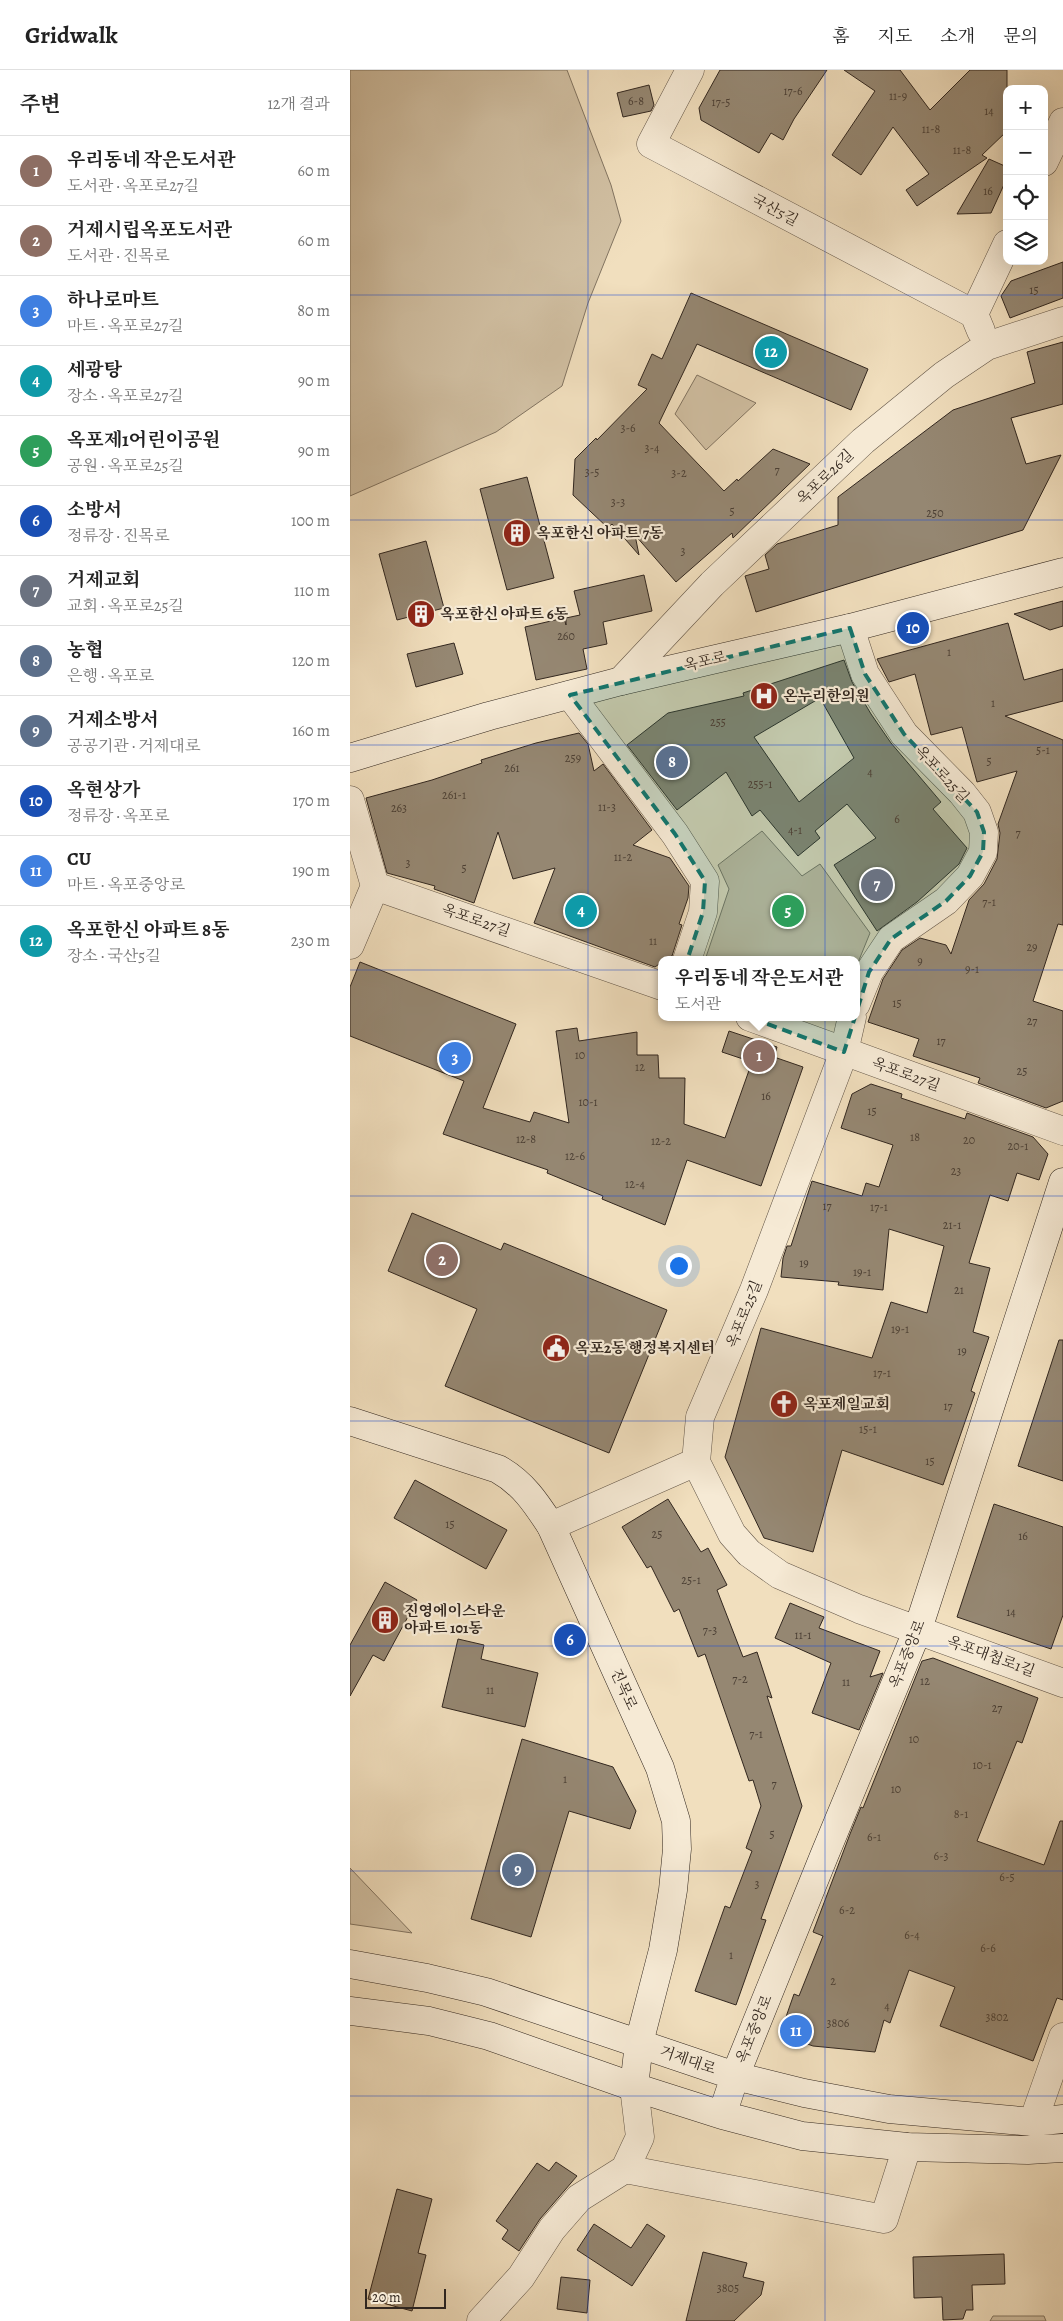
<!DOCTYPE html>
<html lang="ko">
<head>
<meta charset="utf-8">
<style>
  body { margin:0; font-family:Alegreya,"Noto Serif KR",serif; background:#f2f2f2; color:#222 }
  .controls { position:absolute; right:15px; top:15px; display:grid; overflow:hidden; border-radius:10px; box-shadow:0 5px 20px #0002 }
  .controls button { width:45px; height:45px; display:grid; place-items:center; padding:0; border:0; border-bottom:1px solid #e0e0e0; background:#fff; color:#222; font:25px sans-serif }
  .scale { position:absolute; left:15px; bottom:12px; width:81px; box-sizing:border-box; padding-left:5px; border:2px solid #32271f; border-top:0; font-size:14px; line-height:18px; white-space:nowrap; color:#32271f; -webkit-text-stroke:4px #f6ead5; paint-order:stroke }
  .you { position:absolute; left:328px; top:1195px; width:18px; height:18px; margin:-12px; border:4px solid #fff; border-radius:50%; background:#1a73e8; box-shadow:0 0 0 8px #1a73e833 }
  .badge { display:grid; place-items:center; width:32px; height:32px; border-radius:50%; background:#8f2418; color:#fff; font-size:16px; font-weight:700 }
  .pin { position:absolute; translate:-50% -50%; border:2px solid #fff; box-shadow:0 1px 5px #0006 }
  .popup { position:absolute; left:308px; top:886px; width:202px; height:65px; box-sizing:border-box; display:grid; place-content:center; border-radius:10px; background:#fff; filter:drop-shadow(0 1px 4px #0005); font-size:16px; white-space:nowrap; color:#767676 }
  .popup b { font-size:19px; color:#222 }
  .popup::after { content:''; position:absolute; left:50%; top:100%; margin-left:-10px; border:10px solid transparent; border-top-color:#fff }
  .list { margin:0; padding:0; list-style:none }
  h2 { display:flex; justify-content:space-between; align-items:center; height:65px; margin:0; padding:0 20px; font-size:21px }
  h2 small { font-size:16px; font-weight:400; color:#767676 }
  .list li { display:grid; grid-template-columns:32px 1fr auto; gap:15px; align-items:center; box-sizing:border-box; height:70px; padding:0 20px; border-top:1px solid #e0e0e0 }
  .list b { display:block; font-size:19px; white-space:nowrap }
  .list p { margin:0; font-size:16px; white-space:nowrap; color:#767676 }
  .list em { font-size:16px; font-style:normal; color:#767676 }
  .icon { flex:none; width:28px; height:28px; fill:none; stroke:currentColor; stroke-width:2; stroke-linecap:round; stroke-linejoin:round }
  .map { position:relative; flex:none; width:713px; height:2251px; overflow:hidden }
  header { display:flex; align-items:center; gap:30px; box-sizing:border-box; height:70px; padding:0 25px; background:#fff; border-bottom:1px solid #e0e0e0 }
  header strong { font-size:24px }
  nav { display:flex; gap:28px; margin-inline-start:auto; font-size:18px }
  main { display:flex }
  aside { flex:1; background:#fff }
  .map>svg:first-child { display:block }
  .green { fill:#d1c0a3; stroke:#827461 }
  .building { fill:#958772; stroke:#32271f; fill-rule:evenodd }
  .lines { fill:none; stroke-linecap:round; stroke-linejoin:round }
  .street-casing { stroke:#625547; stroke-width:29 }
  .secondary-casing { stroke:#32271f; stroke-width:29 }
  .street { stroke:#f6ead5; stroke-width:28 }
  .secondary { stroke:#f6ead5; stroke-width:28 }
  .marked { fill:#0f766e; fill-opacity:0.2; stroke:#0f766e; stroke-width:4; stroke-dasharray:10 6; stroke-linejoin:round }
  .grid { fill:none; stroke:#1d4ed8; stroke-width:1; stroke-opacity:0.55 }
  .labels { text-anchor:middle; dominant-baseline:central; stroke-width:4.5; stroke-linejoin:round; paint-order:stroke }
  .number-label { font-size:12px; fill:#4b3f34 }
  .street-label { font-size:15px; fill:#32271f; stroke:#f6ead5 }
  .poi-label { font-size:15px; font-weight:bold; fill:#32271f; stroke:#f6ead5; text-anchor:start }
</style>
</head>
<body>
<header>
<strong>Gridwalk</strong>
<nav><a>홈</a><a>지도</a><a>소개</a><a>문의</a></nav>
</header>
<main>
<aside>
<h2>주변<small>12개 결과</small></h2>
<ul class="list">
<li><span class="badge" style="background:#8d6e63">1</span><div><b>우리동네 작은도서관</b><p>도서관 · 옥포로27길</p></div><em>60 m</em></li>
<li><span class="badge" style="background:#8d6e63">2</span><div><b>거제시립옥포도서관</b><p>도서관 · 진목로</p></div><em>60 m</em></li>
<li><span class="badge" style="background:#3f7fe0">3</span><div><b>하나로마트</b><p>마트 · 옥포로27길</p></div><em>80 m</em></li>
<li><span class="badge" style="background:#0f9aa8">4</span><div><b>세광탕</b><p>장소 · 옥포로27길</p></div><em>90 m</em></li>
<li><span class="badge" style="background:#2e9e5b">5</span><div><b>옥포제1어린이공원</b><p>공원 · 옥포로25길</p></div><em>90 m</em></li>
<li><span class="badge" style="background:#1a4fb4">6</span><div><b>소방서</b><p>정류장 · 진목로</p></div><em>100 m</em></li>
<li><span class="badge" style="background:#6b7280">7</span><div><b>거제교회</b><p>교회 · 옥포로25길</p></div><em>110 m</em></li>
<li><span class="badge" style="background:#5c6f8a">8</span><div><b>농협</b><p>은행 · 옥포로</p></div><em>120 m</em></li>
<li><span class="badge" style="background:#5c6f8a">9</span><div><b>거제소방서</b><p>공공기관 · 거제대로</p></div><em>160 m</em></li>
<li><span class="badge" style="background:#1a4fb4">10</span><div><b>옥현상가</b><p>정류장 · 옥포로</p></div><em>170 m</em></li>
<li><span class="badge" style="background:#3f7fe0">11</span><div><b>CU</b><p>마트 · 옥포중앙로</p></div><em>190 m</em></li>
<li><span class="badge" style="background:#0f9aa8">12</span><div><b>옥포한신 아파트 8동</b><p>장소 · 국산5길</p></div><em>230 m</em></li>
</ul>
</aside>
<div class="map">
<svg width="713" height="2251" viewBox="0 0 713 2251">
  <rect width="100%" height="100%" fill="#f1dfbe"/>
  <filter id="stains"><feTurbulence type="fractalNoise" baseFrequency=".004" numOctaves="4"/><feColorMatrix values="0 0 0 0 .2 0 0 0 0 .09 0 0 0 0 .02 0 0 0 .5 -.17"/></filter>
  <radialGradient id="worn" r=".72"><stop offset=".6" stop-color="#630" stop-opacity="0"/><stop offset="1" stop-color="#630" stop-opacity=".3"/></radialGradient>
  <path class="green" d="M0,0H217L261,115L271,151L238,233L212,316L146,362L0,426Z
    M347,305L406,333L356,380L325,344Z
    M412,761L452,806L470,794L520,863L507,895L506,890H355L379,819L368,795Z
    M0,1798L62,1863L0,1854Z
    M643,2246H694L696,2251H640Z"/>
  <path class="building" d="M370,0H477L444,49L433,70L421,63L409,83L351,50L349,38Z
    M494,0H550L580,40L620,0H657V61L632,85L637,88L567,136L556,120L579,104L543,57L511,105L482,85L525,21Z
    M299,15L304,35L301,41L273,47L267,23Z
    M639,89L657,97V108L641,143L607,144Z
    M713,192V228L660,248L651,226L661,211Z
    M341,223L518,299L501,340L347,274L309,353L327,372L374,421L387,409L388,411L423,379L460,394L383,468L382,463L326,512L285,465L289,485L262,454L258,458L223,425L225,389L246,368L247,370L297,319L288,315L302,284L312,289Z
    M713,272V334L661,348L676,394L711,385L673,460L406,542L395,506L419,499L415,485L427,474L488,455V427L603,340L685,313L677,282Z
    M177,407L204,508L157,520L130,419Z
    M76,471L94,538L47,550L29,484Z
    M294,505L302,541L253,552L257,574L233,579L237,599L186,610L175,557L214,548L216,555V548L230,545L224,521Z
    M713,531V556L700,560L664,544Z
    M658,553L674,610L713,599V631L655,646L713,670V855L708,854L683,931L713,941V1031L696,1038L628,1013L630,1008L563,986L569,969L518,952L533,909L552,880L570,868L596,875L601,884L619,830L634,814L647,789L650,763L648,754L667,701L627,712L612,657L581,665L565,604L539,612L527,589Z
    M104,573L113,604L66,617L57,584Z
    M494,590L502,612L521,644L541,673L591,732L583,739L617,778L609,794L567,832L527,861L484,795L526,768L497,734L465,761L470,768L448,786L410,740L402,746L376,702L327,740L277,675L318,643L394,626L393,623ZM470,628L504,688L449,732L404,667Z
    M229,663L238,674L244,701L253,694L302,760L283,775L320,788L339,816L338,828L329,854L332,855L322,886L312,890V892L305,897L184,853L205,798L163,809L148,762L124,833L84,819L85,816L37,803L16,728L82,710L132,693L131,690L186,673Z
    M10,892L166,954L133,1038L180,1052L184,1042L219,1053L206,961L227,958L229,971L287,962V985H308L309,1008H335L334,1054L375,1068L402,992L372,982L379,961L427,977L424,987L453,997L411,1116L337,1090L315,1155L252,1129L253,1126L197,1103L198,1100L93,1064L114,1011L0,966V917Z
    M521,1014L552,1024L551,1028L615,1049L617,1043L683,1067L698,1084L689,1110L667,1103L658,1131L640,1125L619,1193L640,1198L623,1262L639,1267L621,1321L625,1323L593,1415L492,1380L463,1482L414,1468L375,1387L411,1258L522,1288L541,1232L577,1243L594,1176L539,1159L533,1220L488,1215L489,1212L431,1207L433,1188L437,1176H441L462,1111L512,1126L516,1113L529,1117L543,1075L491,1058L502,1024Z
    M62,1143L151,1180L154,1173L317,1240L259,1383L95,1316L127,1239L38,1201Z
    M709,1270H713V1411L668,1396Z
    M65,1410L157,1460L136,1499L44,1448Z
    M318,1429L351,1482L358,1478L377,1515L367,1520L393,1587L407,1582L422,1628L417,1626L452,1736L411,1849L416,1850L386,1935L345,1921L375,1836L380,1838L402,1781L396,1778L411,1736L403,1710L399,1711L355,1584L348,1587L329,1539L324,1542L301,1496L297,1498L272,1457Z
    M644,1434L713,1457V1545L701,1579L607,1547Z
    M35,1512L67,1530L34,1591L23,1585L0,1626V1575Z
    M440,1533L474,1547L469,1558L530,1581L520,1607L533,1603L509,1660L462,1643L481,1593L425,1568Z
    M108,1569L134,1575L131,1589L188,1603L175,1657L92,1637Z
    M583,1588L688,1628L672,1673L667,1671L627,1771L694,1795L710,1751H713V1930L707,1928L683,1991L590,1956L605,1917L559,1900L540,1953L534,1950L525,1982L463,1976L430,1964L444,1924L449,1926L473,1866L463,1862L500,1764L511,1737L513,1738L572,1591Z
    M172,1669L263,1697L286,1741L280,1759L219,1741L181,1867L121,1849Z
    M206,2092L227,2106L190,2149L169,2181L152,2169L158,2160L146,2151L187,2093L199,2101Z
    M47,2119L82,2129L68,2183L76,2185L62,2241L18,2229Z
    M244,2154L281,2178L297,2154L315,2166L282,2216L227,2180Z
    M353,2182L397,2193L393,2207L414,2212L411,2225L384,2251H336Z
    M654,2184L655,2214L622,2215L623,2240H616L613,2249L593,2250L592,2227L564,2228L563,2187Z
    M211,2207L240,2210L237,2243L207,2239Z"/>
  <g class="lines">
    <defs>
      <path id="street" d="M340,0L301,74L624,244
        M694,92L713,52
        M631,261L624,244L657,174
        M500,558L515,604L554,664L612,723L627,742L634,762L633,782L620,806L596,831L541,869L519,902L506,934
        M271,611L362,514L513,371L594,305L637,276L713,251
        M220,625L325,764L355,811L353,842L337,890
        M0,730L25,816L312,916
        M0,875L25,816
        M400,947L713,1061
        M346,1392L382,1464L399,1483L430,1505L509,1539L713,1613
        M201,1456L346,1392L350,1347L404,1220L494,982L502,947
        M683,2052L713,1967
        M275,2099L534,2149L557,2077
        M131,2251L171,2207L202,2159L229,2128L275,2099L290,2067L284,2017"/>
      <path id="secondary" d="M0,688L139,646L271,611L500,558L713,502
        M0,1351L148,1399C173,1413 186,1433 201,1456L310,1698L326,1751L327,1779L323,1820L313,1880L289,1973L284,2017
        M0,1894L77,1908L136,1922L385,2006L454,2023L539,2039L683,2052L713,2049
        M0,1941L79,1951L139,1966L284,2017L372,2045L452,2066L557,2077L678,2080L713,2078
        M372,2045L385,2006L474,1786L568,1559L713,1112"/>
    </defs>
    <use href="#street" class="street-casing"/>
    <use href="#secondary" class="secondary-casing"/>
    <use href="#street" class="street"/>
    <use href="#secondary" class="secondary"/>
  </g>
  <path class="marked" d="M500,558L515,604L554,664L627,742L634,762L633,782L620,806L596,831L541,869L519,902L494,982L327,921L353,842L355,811L325,764L220,625Z"/>
  <path class="grid" d="M238,0V2251M475,0V2251M0,225H713M0,450H713M0,675H713M0,900H713M0,1126H713M0,1351H713M0,1576H713M0,1801H713M0,2026H713"/>
  <defs>
    <symbol id="building-disc" viewBox="-11 -11 22 22"><circle r="9.5" fill="#8f2418" stroke="#f6ead5"/><path d="M-4-6H4V6H1V3H-1V6H-4ZM-2.5-4.3h1.7v1.8h-1.7ZM.8-4.3h1.7v1.8H.8ZM-2.5-1h1.7V.8h-1.7ZM.8-1h1.7V.8H.8Z" fill="#fff"/></symbol>
    <symbol id="hospital-disc" viewBox="-11 -11 22 22"><circle r="9.5" fill="#8f2418" stroke="#f6ead5"/><path d="M-5-5h3v3.5h4V-5h3V5h-3V1.5h-4V5h-3Z" fill="#fff"/></symbol>
    <symbol id="civic-disc" viewBox="-11 -11 22 22"><circle r="9.5" fill="#8f2418" stroke="#f6ead5"/><path d="M-.6-6.5H3V-4.5H.6V-3L4-1V1h2V6H-6V1h2V-1L-.6-3ZM-1.2 2.5V6h2.4V2.5Z" fill="#fff"/></symbol>
    <symbol id="church-disc" viewBox="-11 -11 22 22"><circle r="9.5" fill="#8f2418" stroke="#f6ead5"/><path d="M-1.2-6h2.4v3.5h3.3v2.4h-3.3V6h-2.4V-.1h-3.3v-2.4h3.3Z" fill="#fff"/></symbol>
  </defs>
  <g fill-rule="evenodd">
    <use href="#building-disc" x="151" y="447" width="32" height="32"/>
    <use href="#building-disc" x="55" y="528" width="32" height="32"/>
    <use href="#hospital-disc" x="398" y="610" width="32" height="32"/>
    <use href="#civic-disc" x="190" y="1262" width="32" height="32"/>
    <use href="#church-disc" x="418" y="1318" width="32" height="32"/>
    <use href="#building-disc" x="19" y="1534" width="32" height="32"/>
  </g>
  <g class="labels">
    <g class="number-label">
      <text x="443" y="21">17-6</text>
      <text x="548" y="26">11-9</text>
      <text x="286" y="31">6-8</text>
      <text x="371" y="32">17-5</text>
      <text x="639" y="41">14</text>
      <text x="581" y="59">11-8</text>
      <text x="612" y="80">11-8</text>
      <text x="638" y="121">16</text>
      <text x="684" y="220">15</text>
      <text x="278" y="358">3-6</text>
      <text x="302" y="378">3-4</text>
      <text x="427" y="400">7</text>
      <text x="242" y="402">3-5</text>
      <text x="329" y="403">3-2</text>
      <text x="268" y="432">3-3</text>
      <text x="382" y="441">5</text>
      <text x="585" y="443">250</text>
      <text x="333" y="481">3</text>
      <text x="216" y="566">260</text>
      <text x="599" y="582">1</text>
      <text x="643" y="633">1</text>
      <text x="368" y="652">255</text>
      <text x="693" y="680">5-1</text>
      <text x="223" y="688">259</text>
      <text x="639" y="691">5</text>
      <text x="162" y="698">261</text>
      <text x="520" y="702">4</text>
      <text x="410" y="714">255-1</text>
      <text x="104" y="725">261-1</text>
      <text x="257" y="737">11-3</text>
      <text x="49" y="738">263</text>
      <text x="547" y="749">6</text>
      <text x="445" y="760">4-1</text>
      <text x="668" y="763">7</text>
      <text x="273" y="787">11-2</text>
      <text x="58" y="793">3</text>
      <text x="114" y="798">5</text>
      <text x="639" y="832">7-1</text>
      <text x="303" y="871">11</text>
      <text x="682" y="877">29</text>
      <text x="570" y="891">9</text>
      <text x="622" y="899">9-1</text>
      <text x="547" y="933">15</text>
      <text x="682" y="951">27</text>
      <text x="591" y="971">17</text>
      <text x="230" y="985">10</text>
      <text x="290" y="997">12</text>
      <text x="672" y="1001">25</text>
      <text x="416" y="1026">16</text>
      <text x="238" y="1032">10-1</text>
      <text x="522" y="1041">15</text>
      <text x="565" y="1067">18</text>
      <text x="176" y="1069">12-8</text>
      <text x="619" y="1070">20</text>
      <text x="311" y="1071">12-2</text>
      <text x="668" y="1076">20-1</text>
      <text x="225" y="1086">12-6</text>
      <text x="606" y="1101">23</text>
      <text x="285" y="1114">12-4</text>
      <text x="477" y="1136">17</text>
      <text x="529" y="1137">17-1</text>
      <text x="602" y="1155">21-1</text>
      <text x="454" y="1193">19</text>
      <text x="512" y="1202">19-1</text>
      <text x="609" y="1220">21</text>
      <text x="550" y="1259">19-1</text>
      <text x="612" y="1281">19</text>
      <text x="532" y="1303">17-1</text>
      <text x="598" y="1336">17</text>
      <text x="518" y="1359">15-1</text>
      <text x="580" y="1391">15</text>
      <text x="100" y="1454">15</text>
      <text x="307" y="1464">25</text>
      <text x="673" y="1466">16</text>
      <text x="341" y="1510">25-1</text>
      <text x="661" y="1542">14</text>
      <text x="360" y="1560">7-3</text>
      <text x="453" y="1565">11-1</text>
      <text x="390" y="1609">7-2</text>
      <text x="575" y="1611">12</text>
      <text x="496" y="1612">11</text>
      <text x="140" y="1620">11</text>
      <text x="647" y="1638">27</text>
      <text x="406" y="1664">7-1</text>
      <text x="564" y="1669">10</text>
      <text x="632" y="1695">10-1</text>
      <text x="215" y="1709">1</text>
      <text x="424" y="1714">7</text>
      <text x="546" y="1719">10</text>
      <text x="611" y="1744">8-1</text>
      <text x="422" y="1764">5</text>
      <text x="524" y="1767">6-1</text>
      <text x="591" y="1786">6-3</text>
      <text x="657" y="1807">6-5</text>
      <text x="407" y="1814">3</text>
      <text x="497" y="1840">6-2</text>
      <text x="562" y="1865">6-4</text>
      <text x="638" y="1878">6-6</text>
      <text x="381" y="1885">1</text>
      <text x="483" y="1911">2</text>
      <text x="537" y="1936">4</text>
      <text x="647" y="1947">3802</text>
      <text x="488" y="1953">3806</text>
      <text x="378" y="2218">3805</text>
    </g>
    <g class="street-label">
      <text transform="translate(425 140) rotate(28)">국산5길</text>
      <text transform="translate(475 407) rotate(-44)">옥포로26길</text>
      <text transform="translate(355 591) rotate(-13)">옥포로</text>
      <text transform="translate(592 704) rotate(47)">옥포로25길</text>
      <text transform="translate(126 850) rotate(19)">옥포로27길</text>
      <text transform="translate(556 1004) rotate(20)">옥포로27길</text>
      <text transform="translate(394 1244) rotate(-68)">옥포로25길</text>
      <text transform="translate(557 1584) rotate(-68)">옥포중앙로</text>
      <text transform="translate(641 1586) rotate(20)">옥포대첩로1길</text>
      <text transform="translate(274 1619) rotate(66)">진목로</text>
      <text transform="translate(404 1959) rotate(-68)">옥포중앙로</text>
      <text transform="translate(338 1990) rotate(19)">거제대로</text>
    </g>
    <g class="poi-label">
      <text x="186" y="463">옥포한신 아파트 7동</text>
      <text x="90" y="544">옥포한신 아파트 6동</text>
      <text x="433" y="626">온누리한의원</text>
      <text x="225" y="1278">옥포2동 행정복지센터</text>
      <text x="453" y="1334">옥포제일교회</text>
      <text x="54" y="1541">진영에이스타운<tspan x="54" dy="17">아파트 101동</tspan></text>
    </g>
  </g>
  <rect width="100%" height="100%" filter="url(#stains)"/>
  <rect width="100%" height="100%" fill="url(#worn)"/>
</svg>
<div class="controls">
<button>+</button>
<button>−</button>
<button><svg class="icon" aria-label="locate" viewBox="0 0 24 24"><circle cx="12" cy="12" r="6"/><path d="M12 2v4M12 18v4M2 12h4M18 12h4"/></svg></button>
<button><svg class="icon" aria-label="layers" viewBox="0 0 24 24"><path d="M12 4l9 5-9 5-9-5zM3 14l9 5 9-5"/></svg></button>
</div>
<div class="scale">20 m</div>
<div class="you"></div>
<div class="pin badge" style="left:409px;top:986px;background:#8d6e63">1</div>
<div class="popup"><b>우리동네 작은도서관</b>도서관</div>
<div class="pin badge" style="left:92px;top:1190px;background:#8d6e63">2</div>
<div class="pin badge" style="left:105px;top:988px;background:#3f7fe0">3</div>
<div class="pin badge" style="left:231px;top:841px;background:#0f9aa8">4</div>
<div class="pin badge" style="left:438px;top:841px;background:#2e9e5b">5</div>
<div class="pin badge" style="left:220px;top:1570px;background:#1a4fb4">6</div>
<div class="pin badge" style="left:527px;top:815px;background:#6b7280">7</div>
<div class="pin badge" style="left:322px;top:692px;background:#5c6f8a">8</div>
<div class="pin badge" style="left:168px;top:1800px;background:#5c6f8a">9</div>
<div class="pin badge" style="left:563px;top:558px;background:#1a4fb4">10</div>
<div class="pin badge" style="left:446px;top:1961px;background:#3f7fe0">11</div>
<div class="pin badge" style="left:421px;top:282px;background:#0f9aa8">12</div>
</div>
</main>
</body>
</html>
